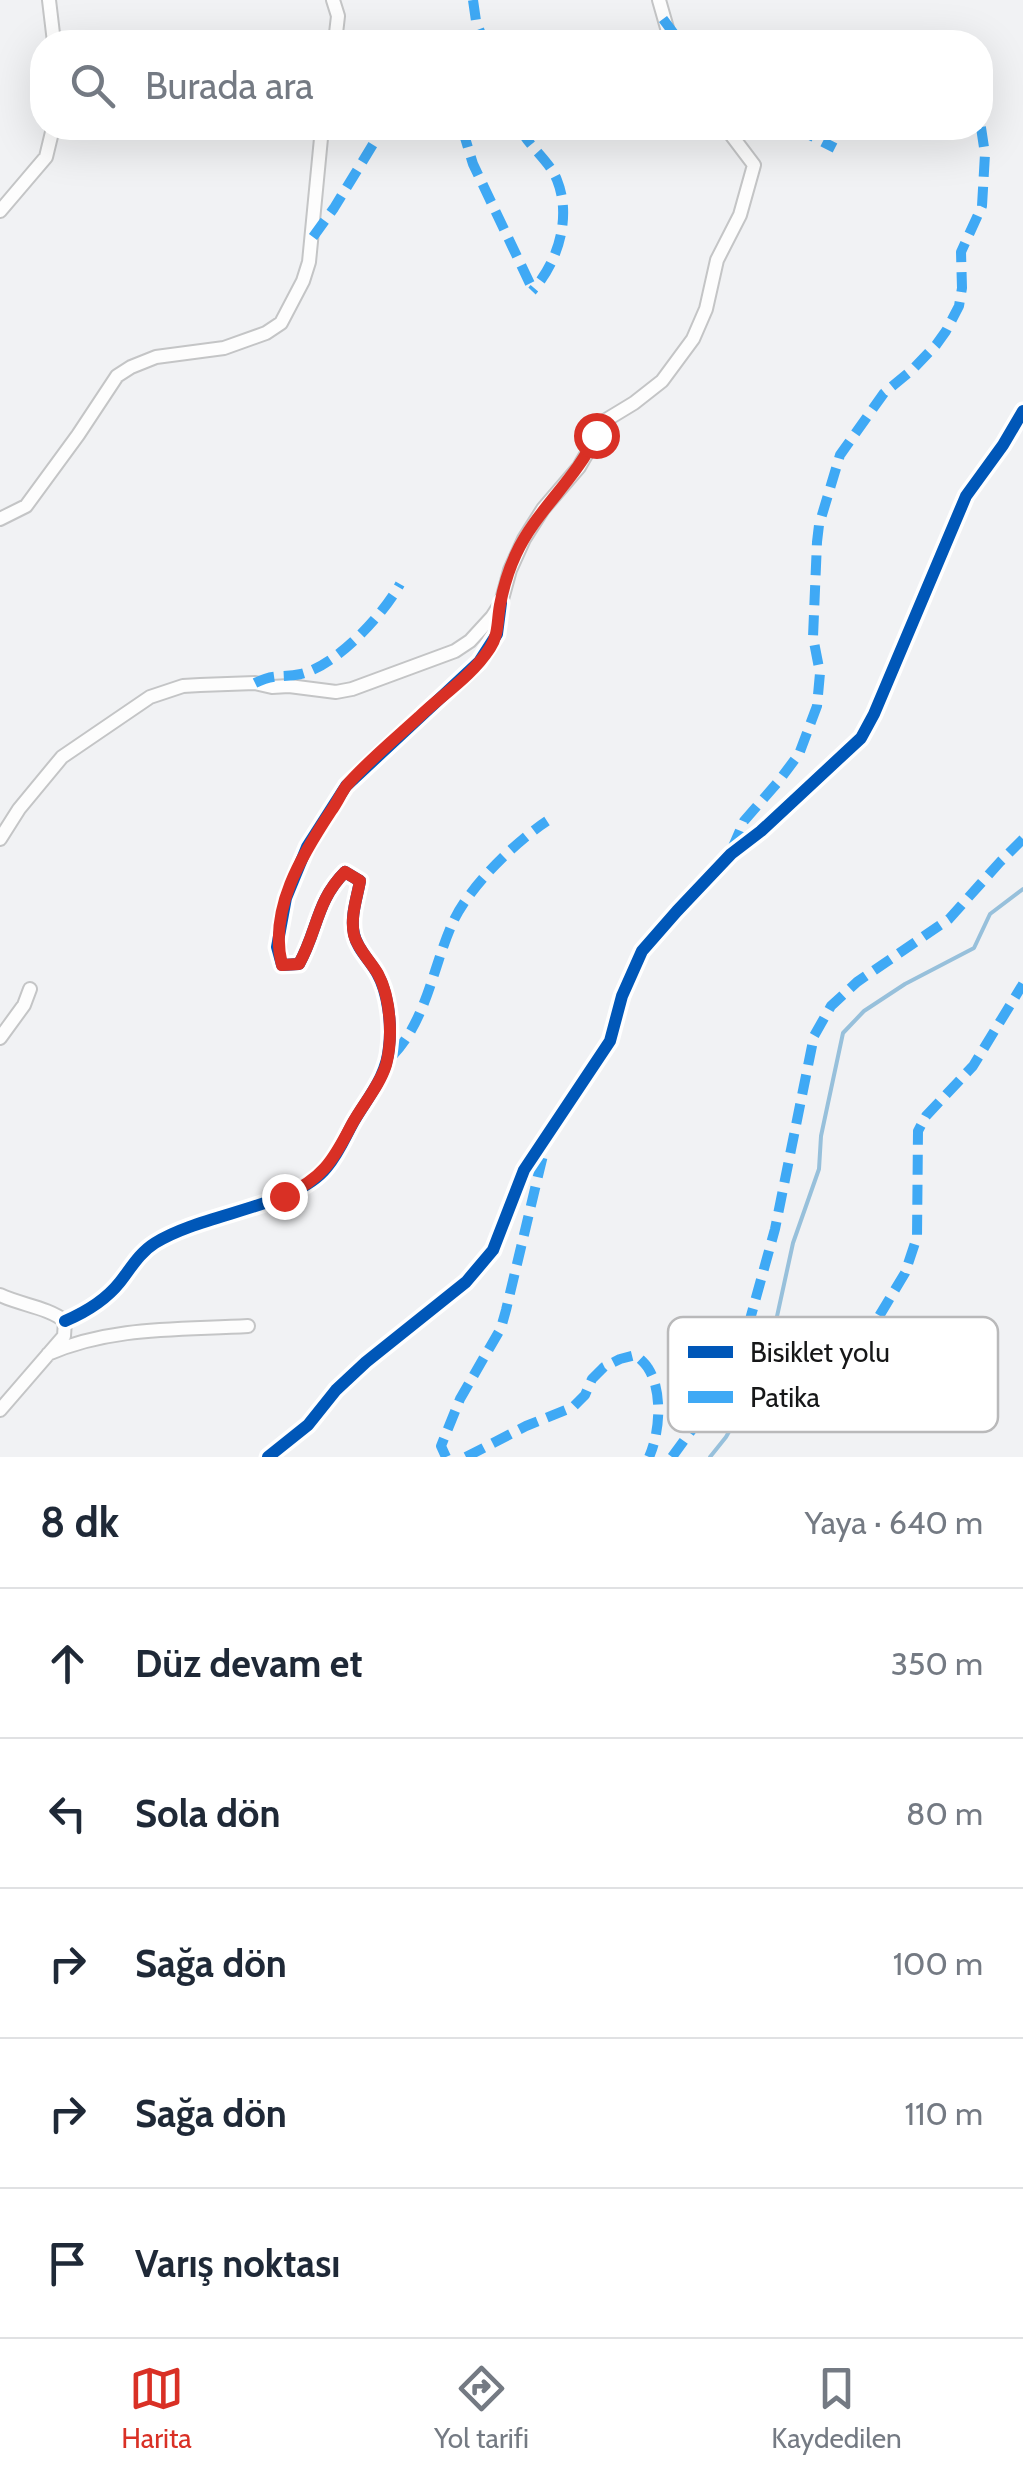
<!DOCTYPE html>
<html lang="tr">
<head>
<meta charset="utf-8">
<style>
  body { margin:0; font-family:Cabin,sans-serif; background:#f6f6f7; color:#1f2937 }
  .stop { position:absolute; width:30px; height:30px; margin:-22px; border:8px solid #d93025; border-radius:50%; background:#fff }
  .stop.end { background:#d93025; border-color:#fff; box-shadow:0 2px 10px #0008 }
  .list { margin:0; padding:0; list-style:none }
  h2 { display:flex; justify-content:space-between; align-items:center; height:130px; margin:0; padding:0 40px; font-size:42px }
  h2 small { font-size:32px; font-weight:400; color:#747a83 }
  .list li { display:grid; grid-template-columns:65px 1fr auto; gap:30px; align-items:center; box-sizing:border-box; height:150px; padding:0 40px; border-top:2px solid #e0e1e3 }
  .list b { display:block; font-size:38px; white-space:nowrap }
  .list em { font-size:32px; font-style:normal; color:#747a83 }
  .icon { flex:none; width:55px; height:55px; fill:none; stroke:currentColor; stroke-width:2; stroke-linecap:round; stroke-linejoin:round }
  .map { position:relative; flex:none; width:1023px; height:1457px; overflow:hidden }
  .search { position:absolute; background:#fff; box-shadow:0 10px 40px #0002; left:30px; right:30px; top:30px; height:110px; display:flex; align-items:center; gap:25px; box-sizing:border-box; padding:0 35px; border-radius:40px; color:#747a83; font-size:38px }
  .sheet { height:880px; background:#fff }
  nav { display:flex; justify-content:space-around; align-items:center; box-sizing:border-box; height:140px; border-top:2px solid #e0e1e3; background:#fff; font-size:28px; color:#747a83 }
  nav a { display:grid; justify-items:center; gap:5px }
  nav .on { color:#d93025 }
  .map>svg:first-child { display:block }
  .lines { fill:none; stroke-linecap:round; stroke-linejoin:round }
  .stream { stroke:#97c0db; stroke-width:4 }
  .minor-casing { stroke:#c4c5c6; stroke-width:16 }
  .minor { stroke:#fdfdfd; stroke-width:12 }
  .quiet { stroke:#3fa9f5; stroke-width:10; stroke-dasharray:20 10; stroke-linecap:butt }
  .cycleway-casing { stroke:#fff; stroke-width:19 }
  .cycleway { stroke:#0057b8; stroke-width:12 }
  .route { stroke:#d93025; stroke-width:12 }
  .key { fill:#fff; stroke:#b9b9ba; stroke-width:2.5 }
  .key-label { font-size:28px; fill:#161718 }
</style>
</head>
<body>
<div class="map">
<svg width="1023" height="1457" viewBox="0 0 1023 1457">
  <rect width="100%" height="100%" fill="#f1f2f4"/>
  <g class="lines">
    <path class="stream" d="M750,1396L763,1342L776,1321L793,1243L819,1169L821,1136L843,1033L864,1011L905,984L974,948L990,914L1023,889
      M710,1457L726,1437L739,1414"/>
    <defs>
      <path id="minor" d="M49,0L54,42
        M333,0L338,16L335,42
        M659,0L671,42
        M0,211L46,157L53,128
        M0,519L26,506L78,435L117,376L131,367L156,357L224,348L266,333L281,323L303,281L309,262L322,128
        M0,839L19,809L62,757L150,697L183,686L200,685L255,683L272,687L289,686L336,692L352,689L455,651L470,641L492,617L501,603L510,570L524,539L543,509L579,467L606,420L634,403L662,381L693,339L706,309L717,260L740,215L754,165L726,128
        M0,1038L24,1005L30,989
        M0,1295C21,1305 47,1307 65,1321L64,1336L0,1410
        M65,1321C86,1312 105,1301 120,1282C131,1268 139,1253 155,1243C202,1213 296,1207 327,1167C339,1153 345,1137 354,1121C368,1097 387,1076 389,1047C392,1025 388,992 377,973C369,959 357,949 354,934C350,917 357,898 360,881L345,872C316,901 318,930 299,964L282,965L277,947L286,898L307,847L346,786L479,662L497,634L501,603
        M48,1354C112,1326 180,1330 248,1326
        M268,1457L308,1425L336,1390L366,1362L466,1282L493,1250L524,1170L610,1041L622,996L642,951L677,911L731,854L761,831L861,738L874,714L966,496L1003,445L1023,411"/>
    </defs>
    <use href="#minor" class="minor-casing"/>
    <use href="#minor" class="minor"/>
    <path class="quiet" d="M473,0L476,21L484,42
      M663,19L680,42
      M437,42L442,38L444,42
      M462,128L473,164L532,288
      M520,128C529,147 549,160 557,180C572,217 558,263 532,291
      M796,128L835,148
      M313,237L334,208L383,128
      M255,683C275,673 282,678 301,674C337,665 383,615 400,584
      M732,849L744,821L778,782L799,754L817,706L820,673L813,637L817,542L819,525L840,455L884,393L912,370L936,345L946,331L959,306L962,288L961,252L982,206L985,154L980,121
      M393,1055C427,1019 433,966 453,922C469,887 515,842 547,821
      M704,1413L784,1395L817,1383L834,1372L869,1333L905,1273L917,1237L918,1131L926,1116L973,1066L1023,984
      M446,1457L441,1446L460,1399L501,1328L506,1310L544,1151
      M466,1457L526,1426L573,1407L585,1395L592,1379L604,1367L620,1359L636,1355C640,1359 645,1363 648,1368C663,1391 660,1433 649,1457
      M672,1457L704,1413L749,1323L775,1229L814,1036L831,1006L857,982L949,919L1000,862L1023,839"/>
    <defs>
      <path id="cycleway" d="M65,1321C86,1312 105,1301 120,1282C131,1268 139,1253 155,1243C202,1213 296,1207 327,1167C339,1153 345,1137 354,1121C368,1097 387,1076 389,1047C392,1025 388,992 377,973C369,959 357,949 354,934C350,917 357,898 360,881L345,872C316,901 318,930 299,964L282,965L277,947L286,898L307,847L346,786L479,662L497,634L501,603
        M268,1457L308,1425L336,1390L366,1362L466,1282L493,1250L524,1170L610,1041L622,996L642,951L677,911L731,854L761,831L861,738L874,714L966,496L1003,445L1023,411"/>
    </defs>
    <use href="#cycleway" class="cycleway-casing"/>
    <use href="#cycleway" class="cycleway"/>
  </g>
  <g class="lines">
    <path class="route" d="M284,1196C322,1179 333,1161 351,1126C362,1105 379,1087 386,1065C393,1039 391,998 378,974C370,960 358,950 354,935C350,917 357,898 360,881L345,872C316,901 318,930 299,964L282,965C268,910 302,855 331,811C337,803 341,793 347,785C367,762 396,738 419,717C443,694 471,677 490,648C499,634 497,621 500,605C503,589 509,569 516,554C536,510 577,479 596,435"/>
  </g>
  <rect x="668" y="1317" width="330" height="115" rx="15" class="key"/>
  <rect x="688" y="1346" width="45" height="12" fill="#0057b8"/>
  <rect x="688" y="1391" width="45" height="12" fill="#3fa9f5"/>
  <g class="key-label">
    <text x="750" y="1362">Bisiklet yolu</text>
    <text x="750" y="1407">Patika</text>
  </g>
</svg>
<div class="stop" style="left:596px;top:435px"></div>
<div class="stop end" style="left:284px;top:1196px"></div>
<div class="search"><svg class="icon" aria-label="search" viewBox="0 0 24 24"><circle cx="10" cy="10" r="6"/><path d="M15 15l6 6"/></svg>Burada ara</div>
</div>
<section class="sheet">
<h2>8 dk<small>Yaya · 640 m</small></h2>
<ul class="list">
<li><svg class="icon" aria-label="ahead" viewBox="0 0 24 24"><path d="M12 20V5M6 11l6-6 6 6"/></svg><div><b>Düz devam et</b></div><em>350 m</em></li>
<li><svg class="icon" aria-label="left" viewBox="0 0 24 24"><path d="M17 20v-9H6M10 6l-5 5 5 5"/></svg><div><b>Sola dön</b></div><em>80 m</em></li>
<li><svg class="icon" aria-label="right" viewBox="0 0 24 24"><path d="M7 20v-9h11M14 6l5 5-5 5"/></svg><div><b>Sağa dön</b></div><em>100 m</em></li>
<li><svg class="icon" aria-label="right" viewBox="0 0 24 24"><path d="M7 20v-9h11M14 6l5 5-5 5"/></svg><div><b>Sağa dön</b></div><em>110 m</em></li>
<li><svg class="icon" aria-label="arrive" viewBox="0 0 24 24"><path d="M6 21V4h12l-3 4 3 4H6"/></svg><div><b>Varış noktası</b></div></li>
</ul>
</section>
<nav>
<a class="on"><svg class="icon" aria-label="map" viewBox="0 0 24 24"><path d="M3 6l6-2 6 2 6-2v14l-6 2-6-2-6 2zM9 4v14M15 6v14"/></svg>Harita</a>
<a><svg class="icon" aria-label="directions" viewBox="0 0 24 24"><path d="M12 3l9 9-9 9-9-9zM9 14v-3h6M13 9l2 2-2 2"/></svg>Yol tarifi</a>
<a><svg class="icon" aria-label="saved" viewBox="0 0 24 24"><path d="M7 4h10v16l-5-4-5 4z"/></svg>Kaydedilen</a>
</nav>
</body>
</html>
